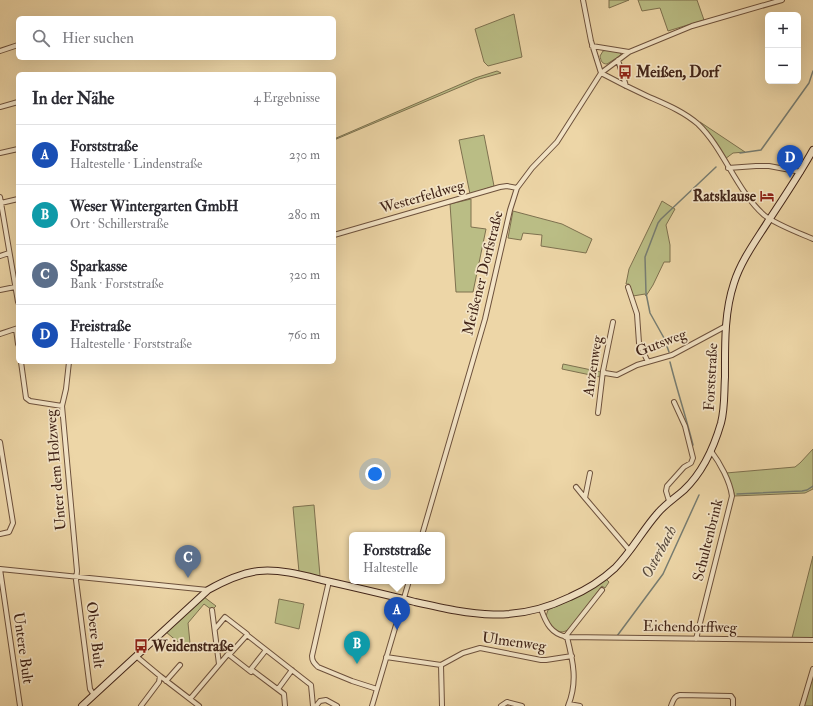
<!DOCTYPE html>
<html lang="de">
<head>
<meta charset="utf-8">
<style>
  body { margin:0; font-family:"IM FELL Double Pica",serif; background:#f7f7f7; color:#2b2b33 }
  .controls { position:absolute; right:12px; top:12px; display:grid; overflow:hidden; border-radius:6px; box-shadow:0 4px 16px #0002 }
  .controls button { width:36px; height:36px; display:grid; place-items:center; padding:0; border:0; border-bottom:1px solid #e1e1e2; background:#fff; color:#2b2b33; font:20px sans-serif }
  .you { position:absolute; left:375px; top:474px; width:14px; height:14px; margin:-10px; border:3px solid #fff; border-radius:50%; background:#1a73e8; box-shadow:0 0 0 6px #1a73e833 }
  .badge { display:grid; place-items:center; width:26px; height:26px; border-radius:50%; background:#0b8043; color:#fff; font-size:13px; font-weight:700 }
  .pin { position:absolute; translate:-50% -33px; filter:drop-shadow(0 1px 2px #0008) }
  .pin::after { content:''; position:absolute; top:21px; width:14px; height:12px; background:inherit; clip-path:polygon(0 0,100% 0,50% 100%) }
  .popup { position:absolute; left:349px; top:532px; width:96px; height:52px; box-sizing:border-box; display:grid; place-content:center; border-radius:6px; background:#fff; filter:drop-shadow(0 1px 3px #0005); font-size:13px; white-space:nowrap; color:#7c7c81 }
  .popup b { font-size:15px; color:#2b2b33 }
  .popup::after { content:''; position:absolute; left:50%; top:100%; margin-left:-8px; border:8px solid transparent; border-top-color:#fff }
  .list { margin:0; padding:0; list-style:none }
  h2 { display:flex; justify-content:space-between; align-items:center; height:52px; margin:0; padding:0 16px; font-size:17px }
  h2 small { font-size:13px; font-weight:400; color:#7c7c81 }
  .list li { display:grid; grid-template-columns:26px 1fr auto; gap:12px; align-items:center; box-sizing:border-box; height:60px; padding:0 16px; border-top:1px solid #e1e1e2 }
  .list b { display:block; font-size:15px; white-space:nowrap }
  .list p { margin:0; font-size:13px; white-space:nowrap; color:#7c7c81 }
  .list em { font-size:13px; font-style:normal; color:#7c7c81 }
  .icon { flex:none; width:22px; height:22px; fill:none; stroke:currentColor; stroke-width:2; stroke-linecap:round; stroke-linejoin:round }
  .map { position:relative; flex:none; width:813px; height:706px; overflow:hidden }
  .search { position:absolute; background:#fff; box-shadow:0 4px 16px #0002; left:16px; top:16px; width:320px; height:44px; display:flex; align-items:center; gap:10px; box-sizing:border-box; padding:0 14px; border-radius:6px; color:#7c7c81; font-size:15px }
  .panel { position:absolute; background:#fff; box-shadow:0 4px 16px #0002; left:16px; top:72px; width:320px; height:292px; border-radius:6px }
  .map>svg:first-child { display:block }
  .green { fill:#babd85; stroke:#7e714f }
  .lines { fill:none; stroke-linecap:round; stroke-linejoin:round }
  .stream { stroke:#777d72; stroke-width:1.5 }
  .street-casing { stroke:#6d513c; stroke-width:6 }
  .secondary-casing { stroke:#422519; stroke-width:8 }
  .street { stroke:#f3e4c6; stroke-width:4 }
  .secondary { stroke:#f3e4c6; stroke-width:6 }
  .labels { text-anchor:middle; dominant-baseline:central; stroke-width:3.5; stroke-linejoin:round; paint-order:stroke }
  .poi-label { font-size:15px; font-weight:bold; fill:#422519; stroke:#f3e4c6; text-anchor:start }
  .street-label { font-size:15px; fill:#422519; stroke:#f3e4c6 }
  .water-label { font-size:16px; font-style:italic; fill:#584a3e; stroke:#f3e4c6 }
</style>
</head>
<body>
<div class="map">
<svg width="813" height="706" viewBox="0 0 813 706">
  <rect width="100%" height="100%" fill="#edd6a7"/>
  <filter id="stains"><feTurbulence type="fractalNoise" baseFrequency=".005" numOctaves="4"/><feColorMatrix values="0 0 0 0 .2 0 0 0 0 .09 0 0 0 0 .02 0 0 0 .5 -.17"/></filter>
  <radialGradient id="worn" r=".72"><stop offset=".6" stop-color="#630" stop-opacity="0"/><stop offset="1" stop-color="#630" stop-opacity=".3"/></radialGradient>
  <path class="green" d="M609,0H629L609,8Z
    M638,0H697L704,20L668,31L660,8L642,11Z
    M514,14L522,57L488,66L484,62L475,29Z
    M607,50L620,52L621,55L607,64C602,64 601,61 600,56L603,51Z
    M497,71L501,73L479,79L334,140V139L475,78Z
    M700,122L745,152L733,153L725,159Z
    M484,135L494,186L470,194L459,140Z
    M471,199V227L486,229L473,292H456L450,204Z
    M662,201L675,209L666,225L670,245V262H664L653,285L646,296L645,294L633,296L629,284H626L629,269Z
    M513,211L562,224L592,239L586,253L541,246L542,235L523,233L521,240L508,238Z
    M563,364L601,372L600,377L562,369Z
    M813,449V489L805,493L734,496V493L726,473L795,467L800,463Z
    M314,505L320,576L299,572L293,507Z
    M813,556V638H792Z
    M605,578L609,582L605,588L602,586L570,628C559,638 551,627 546,616L548,610L584,593Z
    M204,597L216,606L212,610L204,604L188,623L191,653L166,632Z
    M279,599L304,604L299,629L275,623Z
    M813,674V706H803Z"/>
  <g class="lines">
    <path class="stream" d="M740,153L761,150L809,83L813,71
      M669,352L664,338L650,313L646,293L645,257L658,223L661,219L716,167
      M670,362C677,390 686,417 693,445
      M737,494L802,491L807,490L813,486
      M617,636L663,574L699,495"/>
    <defs>
      <path id="street" d="M583,0L591,41L601,73
        M592,46L629,52
        M0,51L18,45
        M618,60L626,86
        M601,73C616,81 632,89 647,96C665,104 683,111 698,124C724,149 736,190 764,215C775,224 799,233 813,239
        M0,107L18,102
        M0,153L18,149
        M728,168L756,166H769L801,172
        M0,197L18,302
        M1,203L18,199
        M334,235L500,187L507,186L517,188
        M0,256L9,253
        M628,287L637,314L639,343L648,362
        M0,290L15,287
        M16,329L18,344
        M0,334L18,328
        M21,362L26,398L30,401L62,406
        M69,362L66,389L62,406L77,571L76,580L90,689L94,695
        M603,371L605,373L617,375L637,365L672,355L726,326
        M598,413L603,371L613,322
        M0,442L13,523L9,532L0,534
        M590,473L585,498L630,551
        M576,487L585,498
        M669,501L666,491L667,486L684,467L691,463L693,458L685,426L674,402
        M422,535L485,319L510,210L517,188L532,168L557,142L601,73L629,52L692,26L782,0
        M0,569L208,590
        M0,569L20,706
        M329,581L312,656C312,661 314,663 318,667L352,681L377,689
        M541,609C546,623 551,634 567,637C573,661 578,682 568,706
        M212,610L219,664
        M215,629L225,617L247,634V635L311,685L313,706
        M565,637L602,590
        M567,637L813,640
        M696,639L732,496C730,481 720,463 711,451
        M229,655L247,635
        M136,656L160,676L199,706
        M386,657L441,665L463,653L480,648L541,660H546L572,656
        M441,665L442,706
        M252,670L284,694L285,706
        M252,670L251,669L266,650
        M166,681L180,665
        M278,689L292,670
        M190,699L228,654L251,672L252,670
        M569,704L580,706
        M141,706L159,682L160,676
        M316,706L320,701L326,700L337,706
        M372,706L409,581
        M501,706L507,702L522,706
        M671,706C673,701 674,696 680,695L731,696L733,699V706
        M802,706L813,669"/>
      <path id="secondary" d="M82,706L208,590C224,581 241,573 259,571C280,569 302,575 322,580C353,587 384,594 415,602C473,615 514,624 570,597C586,590 602,580 615,568C632,551 642,531 657,514C665,504 675,498 684,490C703,472 714,447 721,423C725,408 724,392 725,377C725,346 724,313 734,283C741,261 755,242 767,223C783,199 799,175 813,150"/>
    </defs>
    <use href="#street" class="street-casing"/>
    <use href="#secondary" class="secondary-casing"/>
    <use href="#street" class="street"/>
    <use href="#secondary" class="secondary"/>
  </g>
  <defs>
    <symbol id="bus-bare" viewBox="-9 -9 18 18"><path d="M-5-6H5V4H4V6H2V4H-2V6H-4V4H-5ZM-3.5-4V0h7V-4ZM-3.5 1.2v1.5H-2V1.2ZM2 1.2v1.5H3.5V1.2Z" fill="#8f2418" stroke="#f3e4c6" stroke-width="2.5" paint-order="stroke"/></symbol>
    <symbol id="hotel-bare" viewBox="-9 -9 18 18"><path d="M-6-4.5h1.5V1H6V5H4.5V3h-9V5H-6ZM-4 0a1.8 1.8 0 1 1 3.6 0ZM.5 0V-2.5h3Q6-2.5 6 0Z" fill="#8f2418" stroke="#f3e4c6" stroke-width="2.5" paint-order="stroke"/></symbol>
  </defs>
  <g fill-rule="evenodd">
    <use href="#bus-bare" x="615" y="62" width="20" height="20"/>
    <use href="#hotel-bare" x="757" y="186" width="20" height="20"/>
    <use href="#bus-bare" x="131" y="636" width="20" height="20"/>
  </g>
  <g class="labels">
    <g class="poi-label">
      <text x="636" y="72">Meißen, Dorf</text>
      <text x="756" y="196" text-anchor="end">Ratsklause</text>
      <text x="152" y="646">Weidenstraße</text>
    </g>
    <g class="street-label">
      <text transform="translate(422 197) rotate(-16)">Westerfeldweg</text>
      <text transform="translate(483 273) rotate(-76)">Meißener Dorfstraße</text>
      <text transform="translate(661 343) rotate(-21)">Gutsweg</text>
      <text transform="translate(593 366) rotate(-81)">Anzenweg</text>
      <text transform="translate(711 377) rotate(-87)">Forststraße</text>
      <text transform="translate(56 470) rotate(-95)">Unter dem Holzweg</text>
      <text transform="translate(708 540) rotate(-76)">Schultenbrink</text>
      <text transform="translate(690 627) rotate(1)">Eichendorffweg</text>
      <text transform="translate(95 635) rotate(83)">Obere Bult</text>
      <text transform="translate(514 642) rotate(8)">Ulmenweg</text>
      <text transform="translate(23 648) rotate(82)">Untere Bult</text>
    </g>
    <g class="water-label">
      <text transform="translate(659 552) rotate(-62)">Osterbach</text>
    </g>
  </g>
  <rect width="100%" height="100%" filter="url(#stains)"/>
  <rect width="100%" height="100%" fill="url(#worn)"/>
</svg>
<div class="controls">
<button>+</button>
<button>−</button>
</div>
<div class="you"></div>
<div class="pin badge" style="left:397px;top:630px;background:#1a4fb4">A</div>
<div class="popup"><b>Forststraße</b>Haltestelle</div>
<div class="pin badge" style="left:357px;top:664px;background:#0f9aa8">B</div>
<div class="pin badge" style="left:188px;top:578px;background:#5c6f8a">C</div>
<div class="pin badge" style="left:790px;top:178px;background:#1a4fb4">D</div>
<div class="search"><svg class="icon" aria-label="search" viewBox="0 0 24 24"><circle cx="10" cy="10" r="6"/><path d="M15 15l6 6"/></svg>Hier suchen</div>
<section class="panel">
<h2>In der Nähe<small>4 Ergebnisse</small></h2>
<ul class="list">
<li><span class="badge" style="background:#1a4fb4">A</span><div><b>Forststraße</b><p>Haltestelle · Lindenstraße</p></div><em>230 m</em></li>
<li><span class="badge" style="background:#0f9aa8">B</span><div><b>Weser Wintergarten GmbH</b><p>Ort · Schillerstraße</p></div><em>280 m</em></li>
<li><span class="badge" style="background:#5c6f8a">C</span><div><b>Sparkasse</b><p>Bank · Forststraße</p></div><em>320 m</em></li>
<li><span class="badge" style="background:#1a4fb4">D</span><div><b>Freistraße</b><p>Haltestelle · Forststraße</p></div><em>760 m</em></li>
</ul>
</section>
</div>
</body>
</html>
